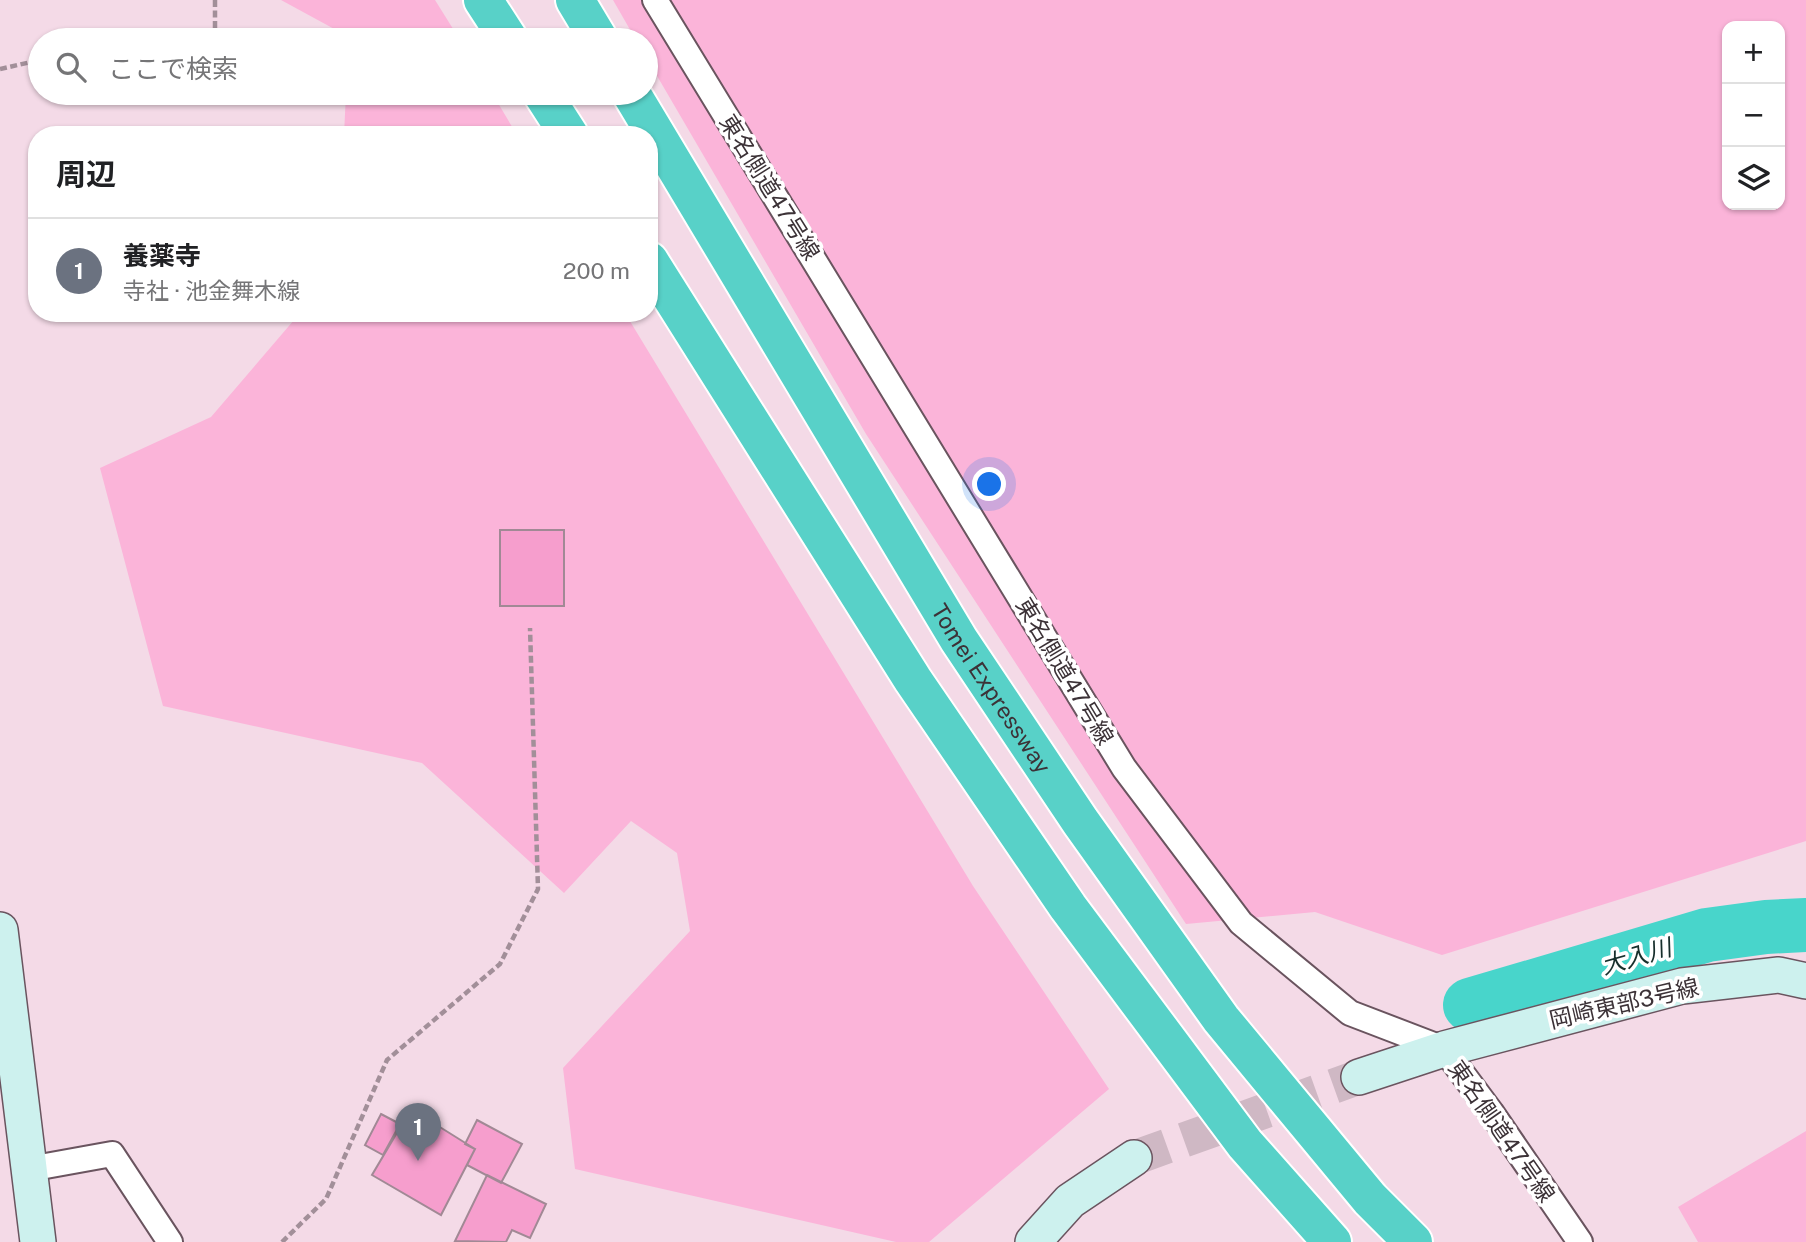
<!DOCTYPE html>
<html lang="ja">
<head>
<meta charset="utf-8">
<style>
  body { margin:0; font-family:"Public Sans","Noto Sans JP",sans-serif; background:#f2f2f2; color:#202124 }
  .controls { position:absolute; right:21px; top:21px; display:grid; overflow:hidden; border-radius:14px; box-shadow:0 2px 5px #0004 }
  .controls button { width:63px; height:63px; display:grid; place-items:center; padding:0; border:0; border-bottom:2px solid #e0e0e0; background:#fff; color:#202124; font:35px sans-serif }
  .you { position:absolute; left:990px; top:485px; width:24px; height:24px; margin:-18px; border:5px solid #fff; border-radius:50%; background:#1a73e8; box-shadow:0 0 0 10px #1a73e833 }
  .badge { display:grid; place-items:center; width:46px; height:46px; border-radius:50%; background:#ea580c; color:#fff; font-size:23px; font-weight:700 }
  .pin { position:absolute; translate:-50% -58px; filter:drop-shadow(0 2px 4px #0008) }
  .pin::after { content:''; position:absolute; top:37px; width:24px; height:21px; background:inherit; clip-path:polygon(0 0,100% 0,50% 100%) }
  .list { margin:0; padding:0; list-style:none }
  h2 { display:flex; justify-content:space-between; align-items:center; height:91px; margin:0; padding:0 28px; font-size:30px }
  h2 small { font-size:23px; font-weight:400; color:#757577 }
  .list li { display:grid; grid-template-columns:46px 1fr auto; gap:21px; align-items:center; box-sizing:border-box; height:105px; padding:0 28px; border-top:2px solid #e0e0e0 }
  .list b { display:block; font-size:26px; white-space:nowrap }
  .list p { margin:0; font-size:23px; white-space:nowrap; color:#757577 }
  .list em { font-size:23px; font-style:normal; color:#757577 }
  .icon { flex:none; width:38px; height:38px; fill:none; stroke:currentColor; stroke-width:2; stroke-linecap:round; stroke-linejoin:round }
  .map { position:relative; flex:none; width:1806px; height:1242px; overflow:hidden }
  .search { position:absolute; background:#fff; box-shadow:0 2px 5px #0004; left:28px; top:28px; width:630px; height:77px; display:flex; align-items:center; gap:18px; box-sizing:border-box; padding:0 24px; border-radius:38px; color:#757577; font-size:26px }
  .panel { position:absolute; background:#fff; box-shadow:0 2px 5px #0004; left:28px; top:126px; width:630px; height:196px; border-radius:28px }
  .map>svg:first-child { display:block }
  .green { fill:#fbb4d9; fill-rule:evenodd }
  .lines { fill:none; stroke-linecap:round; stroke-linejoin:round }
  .river { stroke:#48d5cb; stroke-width:54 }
  .building { fill:#f69ecd; stroke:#a18995; stroke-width:2 }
  .secondary-tunnel { stroke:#cfb8c4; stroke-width:35; stroke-dasharray:35 18; stroke-linecap:butt }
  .street-casing { stroke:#6a545f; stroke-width:28 }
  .secondary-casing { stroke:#6a545f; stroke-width:38 }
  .highway-casing { stroke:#fff; stroke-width:42 }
  .path { stroke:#a28f99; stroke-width:4.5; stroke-dasharray:7 3.5; stroke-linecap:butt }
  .street { stroke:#fff; stroke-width:24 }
  .secondary { stroke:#cdf1ee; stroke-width:35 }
  .highway { stroke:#58d1c8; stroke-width:38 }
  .labels { text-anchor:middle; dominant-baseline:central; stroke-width:7; stroke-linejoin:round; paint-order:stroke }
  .street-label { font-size:23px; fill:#3c3237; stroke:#fff }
  .water-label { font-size:24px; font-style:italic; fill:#172f2c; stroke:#fff }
</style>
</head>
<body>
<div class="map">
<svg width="1806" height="1242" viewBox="0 0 1806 1242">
  <rect width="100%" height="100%" fill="#f4dae7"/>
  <path class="green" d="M281,0H435L460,40H350L349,37Z
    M613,0H1806V841L1442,955L1315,912L1186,924L866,434L646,57V40H636ZM1727,26H1780V205H1727Z
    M346,93H492L517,135H344Z
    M300,313H625L973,886L1109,1089L929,1242H896L575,1169L563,1068L690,931L677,853L631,821L564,893L422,763L163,706L100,468L211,417Z
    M1806,1131V1242H1698L1678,1207Z"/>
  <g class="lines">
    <path class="river" d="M1470,1005L1707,935L1766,927L1806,925"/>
  </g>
  <path class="building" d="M500,530H564V606H500Z
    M411,1109L475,1149L441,1215L372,1175Z
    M381,1114L400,1124L383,1155L365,1145Z
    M477,1120L522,1144L501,1183L467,1165L475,1149L465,1144Z
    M487,1175L546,1204L530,1238L512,1230L506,1242L455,1241Z"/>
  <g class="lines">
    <path class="secondary-tunnel" d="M1134,1158L1359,1077"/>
    <defs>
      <path id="street" d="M655,0L1124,768L1241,923L1350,1013L1444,1049L1491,1112L1580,1242
        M29,1169L112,1154L170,1242"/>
      <path id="secondary" d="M0,930L38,1242
        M1359,1077L1444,1049L1682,986L1779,975L1806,981
        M1033,1242L1070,1201L1134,1158"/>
      <g id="highway">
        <path d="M483,0L509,40"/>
        <path d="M575,0L599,40"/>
        <path d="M542,93L569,135"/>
        <path id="s1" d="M631,93L959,640L1080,821L1221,1019L1370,1199L1413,1242"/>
        <path d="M649,261L913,680L1068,907L1245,1144L1332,1242"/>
      </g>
    </defs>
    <use href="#street" class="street-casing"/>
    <use href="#secondary" class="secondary-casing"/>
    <use href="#highway" class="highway-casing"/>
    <path class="path" d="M215,0V40
      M0,69L40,60
      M282,1242L326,1199L387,1060L500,964L538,889L530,628"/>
    <use href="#street" class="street"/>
    <use href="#secondary" class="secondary"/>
    <use href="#highway" class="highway"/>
  </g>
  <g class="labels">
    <g class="street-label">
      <text transform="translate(770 187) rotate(58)">東名側道47号線</text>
      <text transform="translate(1065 671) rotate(59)">東名側道47号線</text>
      <text stroke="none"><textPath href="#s1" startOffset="696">Tomei Expressway</textPath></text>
      <text transform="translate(1624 1003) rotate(-13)">岡崎東部3号線</text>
      <text transform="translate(1502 1131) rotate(55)">東名側道47号線</text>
    </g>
    <g class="water-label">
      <text transform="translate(1636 956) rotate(-16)">大入川</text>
    </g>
  </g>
</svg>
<div class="controls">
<button>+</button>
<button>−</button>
<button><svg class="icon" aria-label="layers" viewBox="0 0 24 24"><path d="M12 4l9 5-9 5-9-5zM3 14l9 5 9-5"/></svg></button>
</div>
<div class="you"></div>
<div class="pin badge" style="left:418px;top:1161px;background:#6b7280">1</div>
<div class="search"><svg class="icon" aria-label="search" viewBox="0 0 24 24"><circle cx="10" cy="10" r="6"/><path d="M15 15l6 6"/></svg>ここで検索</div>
<section class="panel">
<h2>周辺<small></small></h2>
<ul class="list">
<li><span class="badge" style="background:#6b7280">1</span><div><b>養薬寺</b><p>寺社 · 池金舞木線</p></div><em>200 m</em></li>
</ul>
</section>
</div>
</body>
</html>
